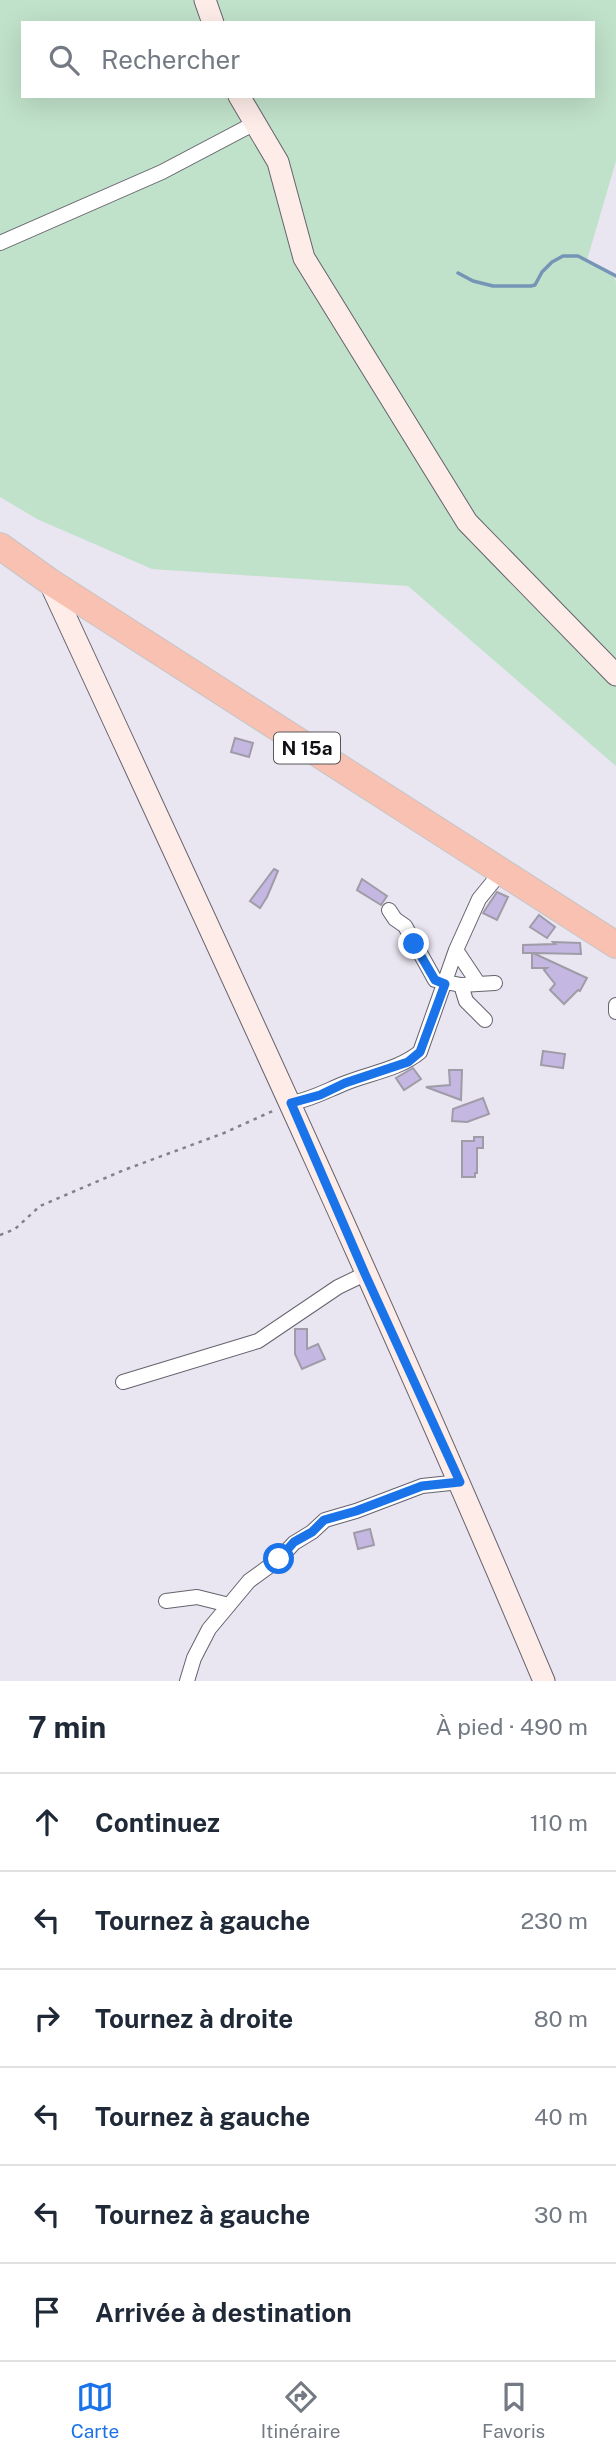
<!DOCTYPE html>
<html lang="fr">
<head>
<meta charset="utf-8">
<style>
  body { margin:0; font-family:"Public Sans",sans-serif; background:#f6f6f7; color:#1f2937 }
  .stop { position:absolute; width:21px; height:21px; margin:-16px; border:5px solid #1a73e8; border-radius:50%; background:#fff }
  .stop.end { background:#1a73e8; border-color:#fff; box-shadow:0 2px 7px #0008 }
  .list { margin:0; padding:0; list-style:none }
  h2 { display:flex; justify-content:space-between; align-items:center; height:91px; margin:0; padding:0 28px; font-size:30px }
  h2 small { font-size:23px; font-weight:400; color:#747a83 }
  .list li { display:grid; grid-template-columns:46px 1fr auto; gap:21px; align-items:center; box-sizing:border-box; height:98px; padding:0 28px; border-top:2px solid #e0e1e3 }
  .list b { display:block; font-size:26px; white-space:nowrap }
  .list em { font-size:23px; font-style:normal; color:#747a83 }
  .icon { flex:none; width:38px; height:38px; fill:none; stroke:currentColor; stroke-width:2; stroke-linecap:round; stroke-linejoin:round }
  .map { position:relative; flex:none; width:616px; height:1681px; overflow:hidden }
  .search { position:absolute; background:#fff; box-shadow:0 7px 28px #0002; left:21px; right:21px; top:21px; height:77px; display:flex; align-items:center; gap:18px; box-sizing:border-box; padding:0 24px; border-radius:0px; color:#747a83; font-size:26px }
  .sheet { height:679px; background:#fff }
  nav { display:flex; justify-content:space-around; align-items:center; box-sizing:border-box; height:98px; border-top:2px solid #e0e1e3; background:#fff; font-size:19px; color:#747a83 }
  nav a { display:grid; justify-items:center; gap:4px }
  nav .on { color:#1a73e8 }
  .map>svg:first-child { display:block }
  .green { fill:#c0e1ca; fill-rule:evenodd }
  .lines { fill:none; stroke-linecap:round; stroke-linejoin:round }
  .stream { stroke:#7695b6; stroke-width:3.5 }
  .building { fill:#c4b7e2; stroke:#9f9ca7; stroke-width:2 }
  .street-casing { stroke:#65636d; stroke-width:16 }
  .secondary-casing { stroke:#65636d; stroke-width:23 }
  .highway-casing { stroke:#c6c5c6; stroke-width:28 }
  .path { stroke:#828088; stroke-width:2.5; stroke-dasharray:3.5 5; stroke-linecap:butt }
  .street { stroke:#fff; stroke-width:14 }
  .secondary { stroke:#fdece8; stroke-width:21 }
  .highway { stroke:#f8c1b2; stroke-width:26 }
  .route { stroke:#1a73e8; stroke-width:9 }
  .labels { text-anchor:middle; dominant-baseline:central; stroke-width:7; stroke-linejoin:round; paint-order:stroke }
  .shield { fill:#fff; stroke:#58575a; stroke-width:2 }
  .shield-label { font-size:19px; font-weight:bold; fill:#100f13 }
</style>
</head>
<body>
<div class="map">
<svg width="616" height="1681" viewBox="0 0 616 1681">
  <rect width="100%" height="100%" fill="#e9e5f1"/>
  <path class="green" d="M0,0H616V161L587,260L614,276L616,282V766L408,586L152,569L37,519L0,497ZM23,23H593V96H23Z"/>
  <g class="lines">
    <path class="stream" d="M458,273L473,281L493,286H531L535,285L542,272L552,262L563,256H578L616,276"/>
  </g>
  <path class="building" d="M235,738L253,743L249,757L231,752Z
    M274,869L278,871L267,897L260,908L250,901Z
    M362,879L387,896L381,905L357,890Z
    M497,892L508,897L497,920L483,913Z
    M539,915L555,927L547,938L530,927Z
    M553,942L580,943L581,954L533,953L587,978L580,991L578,990L564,1004L550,990L555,984L544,970L547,968H532V953H523V945L555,944Z
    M543,1051L565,1054L563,1068L541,1065Z
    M413,1068L421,1079L404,1090L396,1078Z
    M449,1070H462L461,1100L426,1087L450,1085Z
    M483,1098L489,1114L467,1122L452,1121L453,1109Z
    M474,1137H483V1148H477V1173H475V1177H462V1141H474Z
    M295,1329H307V1349L318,1344L325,1359L302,1369L295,1354Z
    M370,1529L374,1545L358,1549L354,1533Z"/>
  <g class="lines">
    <defs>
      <path id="street" d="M0,243L162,172L255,123
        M389,910L395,919L405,926L435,980L461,985L495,983
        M456,950L478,983
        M461,985L466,1001L485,1020
        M616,1005V1012
        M291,1103C310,1100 326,1091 343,1084C369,1073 398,1070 420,1052L456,950L479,899L501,872
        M123,1382L258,1341L338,1287L365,1274
        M166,1601L197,1597L229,1605
        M187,1681L194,1658L209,1629L249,1581L279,1559L294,1543L312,1532L325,1520L356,1511L422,1486L460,1482"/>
      <path id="secondary" d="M205,0L213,23
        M239,96L278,162L304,258L467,522L616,675
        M49,581C218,946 388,1311 544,1681"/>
      <path id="highway" d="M0,546L49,581L616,945"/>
    </defs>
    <use href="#street" class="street-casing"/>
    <use href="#secondary" class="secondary-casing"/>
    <use href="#highway" class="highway-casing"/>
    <path class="path" d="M0,1235L15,1229L40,1206L124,1170L224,1133L275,1110"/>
    <use href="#street" class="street"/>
    <use href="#secondary" class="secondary"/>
    <use href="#highway" class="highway"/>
  </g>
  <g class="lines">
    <path class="route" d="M279,1559L294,1542L312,1532L324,1520L356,1511L422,1486L460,1482L365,1274L291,1103L320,1095L345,1083L408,1062L420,1052L445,984L435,980L414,944"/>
  </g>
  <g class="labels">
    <rect class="shield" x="274" y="732.5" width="66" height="31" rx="5"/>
    <g class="shield-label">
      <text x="307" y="748">N 15a</text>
    </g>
  </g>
</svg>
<div class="stop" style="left:279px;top:1559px"></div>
<div class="stop end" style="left:414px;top:944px"></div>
<div class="search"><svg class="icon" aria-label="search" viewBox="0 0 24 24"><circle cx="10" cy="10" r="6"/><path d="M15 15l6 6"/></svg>Rechercher</div>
</div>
<section class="sheet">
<h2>7 min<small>À pied · 490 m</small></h2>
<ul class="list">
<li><svg class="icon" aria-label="ahead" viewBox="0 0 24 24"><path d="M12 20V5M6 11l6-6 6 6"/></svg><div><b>Continuez</b></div><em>110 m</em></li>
<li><svg class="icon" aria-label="left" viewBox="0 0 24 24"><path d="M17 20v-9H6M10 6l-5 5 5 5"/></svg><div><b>Tournez à gauche</b></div><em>230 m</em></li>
<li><svg class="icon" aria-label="right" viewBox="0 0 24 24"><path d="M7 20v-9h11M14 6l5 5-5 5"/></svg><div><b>Tournez à droite</b></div><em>80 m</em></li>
<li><svg class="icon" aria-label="left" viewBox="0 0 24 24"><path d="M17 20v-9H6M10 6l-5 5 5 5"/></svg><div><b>Tournez à gauche</b></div><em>40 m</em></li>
<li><svg class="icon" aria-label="left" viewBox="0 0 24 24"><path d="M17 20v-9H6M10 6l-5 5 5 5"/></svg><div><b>Tournez à gauche</b></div><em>30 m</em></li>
<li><svg class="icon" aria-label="arrive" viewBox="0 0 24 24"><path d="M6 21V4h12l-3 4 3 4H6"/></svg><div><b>Arrivée à destination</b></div></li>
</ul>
</section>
<nav>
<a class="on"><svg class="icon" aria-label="map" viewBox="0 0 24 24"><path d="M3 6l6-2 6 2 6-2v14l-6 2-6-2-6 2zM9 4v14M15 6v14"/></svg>Carte</a>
<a><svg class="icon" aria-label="directions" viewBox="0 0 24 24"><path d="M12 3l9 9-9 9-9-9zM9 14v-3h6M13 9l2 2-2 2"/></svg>Itinéraire</a>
<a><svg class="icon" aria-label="saved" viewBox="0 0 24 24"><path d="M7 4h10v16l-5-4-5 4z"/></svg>Favoris</a>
</nav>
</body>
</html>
